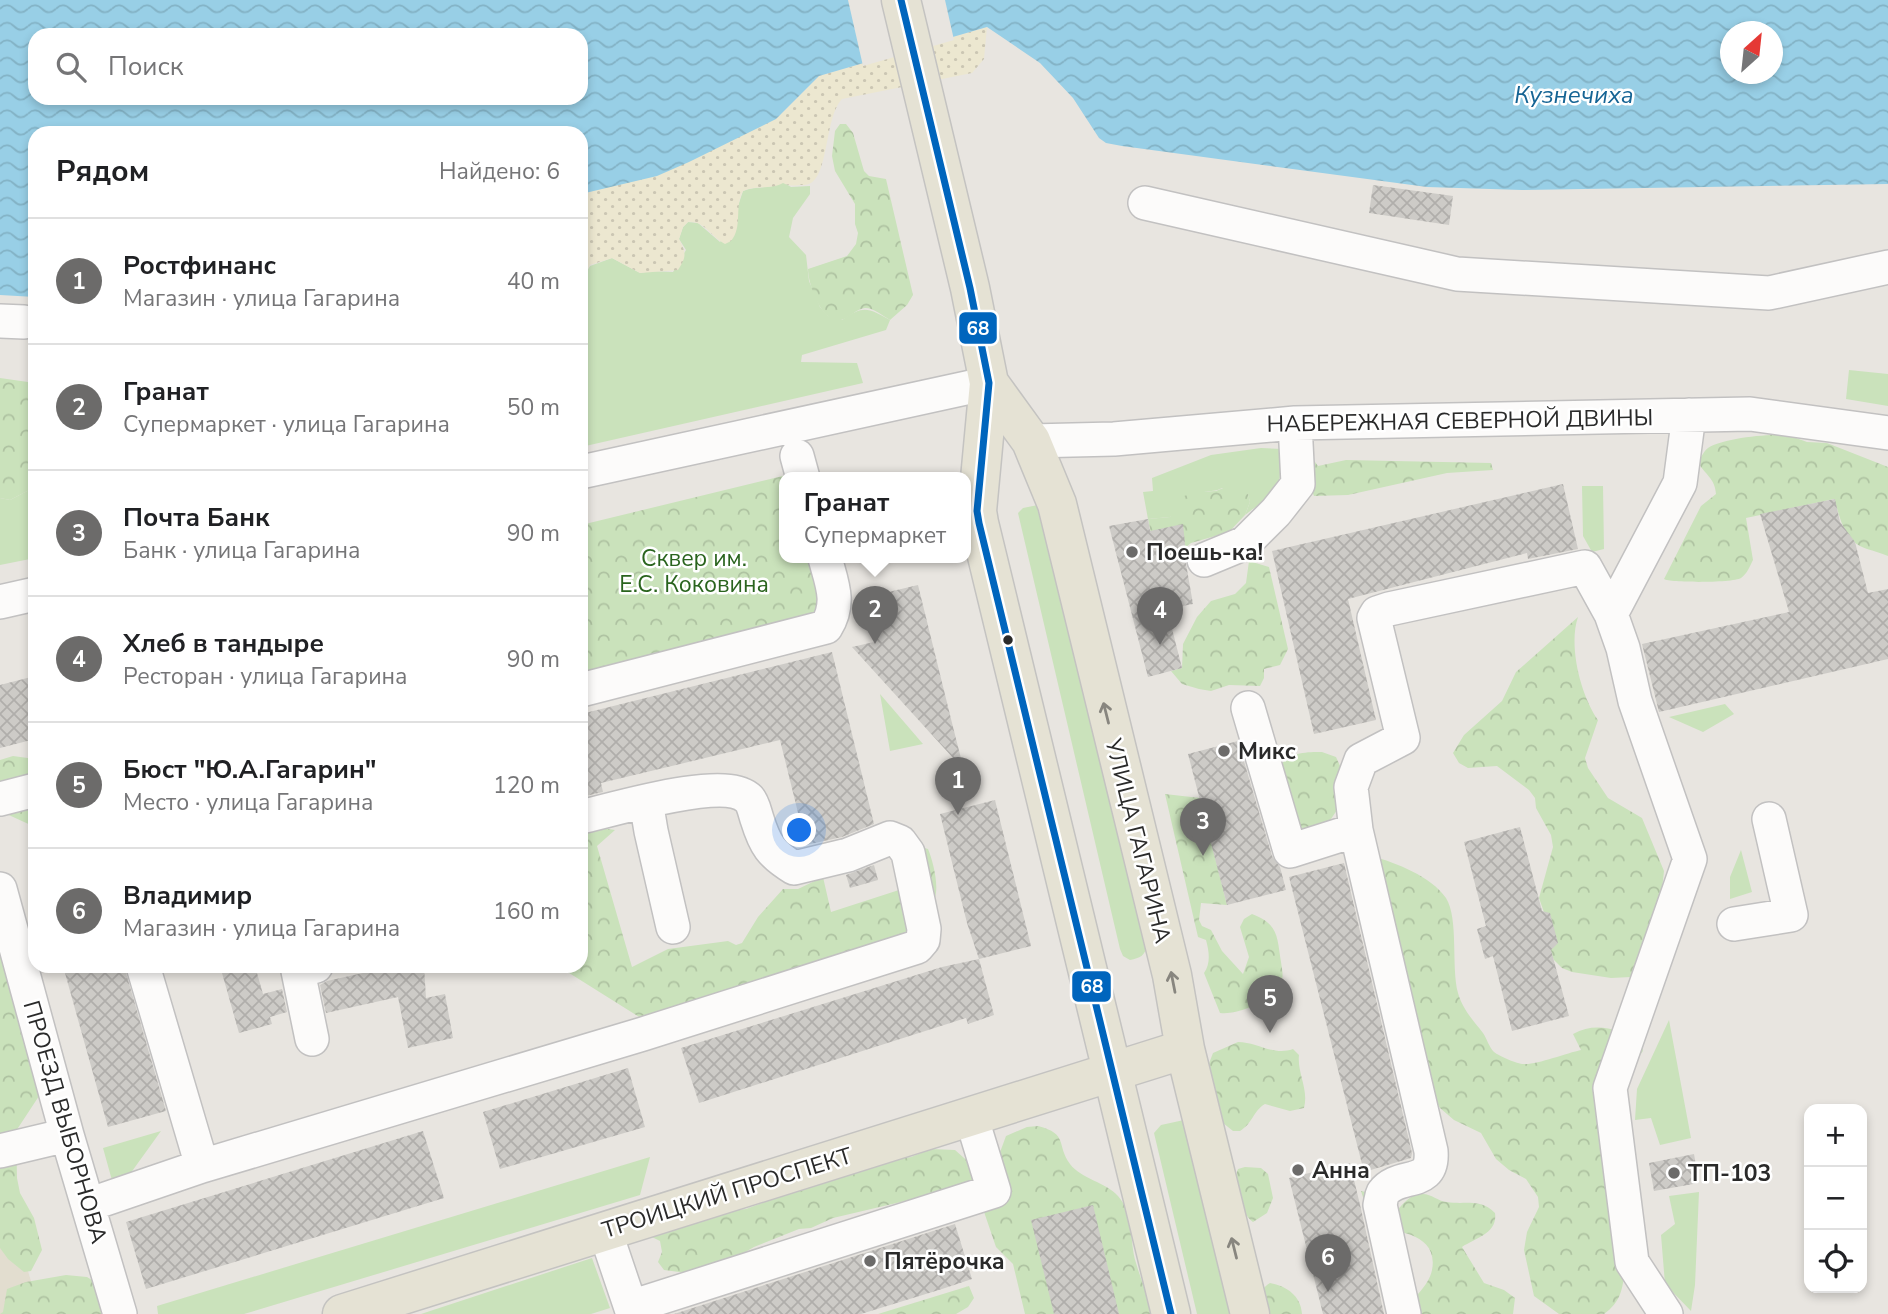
<!DOCTYPE html>
<html lang="ru">
<head>
<meta charset="utf-8">
<style>
  body { margin:0; font-family:"Nunito Sans",sans-serif; background:#f6f6f6; color:#202124 }
  .controls { position:absolute; right:21px; bottom:21px; display:grid; overflow:hidden; border-radius:14px; box-shadow:0 4px 10px #0003 }
  .controls button { width:63px; height:63px; display:grid; place-items:center; padding:0; border:0; border-bottom:2px solid #e0e0e0; background:#fff; color:#202124; font:35px sans-serif }
  .compass { position:absolute; left:1720px; top:21px; width:63px; height:63px; border-radius:50%; background:#fff; box-shadow:0 4px 10px #0003; rotate:27deg }
  .you { position:absolute; left:800px; top:831px; width:24px; height:24px; margin:-18px; border:5px solid #fff; border-radius:50%; background:#1a73e8; box-shadow:0 0 0 10px #1a73e833 }
  .badge { display:grid; place-items:center; width:46px; height:46px; border-radius:50%; background:#6c6b6a; color:#fff; font-size:23px; font-weight:700 }
  .pin { position:absolute; translate:-50% -58px; filter:drop-shadow(0 2px 4px #0008) }
  .pin::after { content:''; position:absolute; top:37px; width:24px; height:21px; background:inherit; clip-path:polygon(0 0,100% 0,50% 100%) }
  .popup { position:absolute; left:779px; top:472px; width:192px; height:91px; box-sizing:border-box; display:grid; place-content:center; border-radius:14px; background:#fff; filter:drop-shadow(0 2px 5px #0005); font-size:23px; white-space:nowrap; color:#757577 }
  .popup b { font-size:26px; color:#202124 }
  .popup::after { content:''; position:absolute; left:50%; top:100%; margin-left:-14px; border:14px solid transparent; border-top-color:#fff }
  .list { margin:0; padding:0; list-style:none }
  h2 { display:flex; justify-content:space-between; align-items:center; height:91px; margin:0; padding:0 28px; font-size:30px }
  h2 small { font-size:23px; font-weight:400; color:#757577 }
  .list li { display:grid; grid-template-columns:46px 1fr auto; gap:21px; align-items:center; box-sizing:border-box; height:126px; padding:0 28px; border-top:2px solid #e0e0e0 }
  .list b { display:block; font-size:26px; white-space:nowrap }
  .list p { margin:0; font-size:23px; white-space:nowrap; color:#757577 }
  .list em { font-size:23px; font-style:normal; color:#757577 }
  .icon { flex:none; width:38px; height:38px; fill:none; stroke:currentColor; stroke-width:2; stroke-linecap:round; stroke-linejoin:round }
  .map { position:relative; flex:none; width:1888px; height:1314px; overflow:hidden }
  .search { position:absolute; background:#fff; box-shadow:0 4px 10px #0003; left:28px; top:28px; width:560px; height:77px; display:flex; align-items:center; gap:18px; box-sizing:border-box; padding:0 24px; border-radius:21px; color:#757577; font-size:26px }
  .panel { position:absolute; background:#fff; box-shadow:0 4px 10px #0003; left:28px; top:126px; width:560px; height:847px; border-radius:21px }
  .map>svg:first-child { display:block }
  .education { fill:#e2ddcf }
  .grass { fill:#cae2bb }
  .forest { fill:url(#forest-crowns) }
  .sand { fill:url(#sand-dots) }
  .water { fill:url(#water-waves); fill-rule:evenodd }
  .pier { fill:#e8e5e0 }
  .building { fill:url(#building-cross-hatch) }
  .lines { fill:none; stroke-linecap:round; stroke-linejoin:round }
  .minor-casing { stroke:#c2c1c1; stroke-width:36 }
  .major-casing { stroke:#c4c3c1; stroke-width:41 }
  .minor { stroke:#fcfbfa; stroke-width:33 }
  .major { stroke:#e5e2d4; stroke-width:38 }
  .bus-1-casing { stroke:#fff; stroke-width:12 }
  .bus-1 { stroke:#0065bd; stroke-width:7 }
  .oneway { stroke:#88867f }
  .poi-dot { fill:#6c6b6a; stroke:#fff; stroke-width:2.5 }
  .bus-dot { fill:#2a2a2a; stroke:#fff; stroke-width:2.5 }
  .labels { text-anchor:middle; dominant-baseline:central; stroke-width:5; stroke-linejoin:round; paint-order:stroke }
  .street-label { font-size:23px; fill:#2a2a2a; stroke:#fff }
  .poi-label { font-size:23px; font-weight:bold; fill:#2a2a2a; stroke:#fff; text-anchor:start }
  .park-label { font-size:23px; fill:#2a641e; stroke:#fff }
  .water-label { font-size:24px; font-style:italic; fill:#156494; stroke:#fff }
  .line-badge { stroke:#fff; stroke-width:2.5 }
  .badge-label { font-size:19px; text-anchor:middle; font-weight:bold; fill:#fff }
</style>
</head>
<body>
<div class="map">
<svg width="1888" height="1314" viewBox="0 0 1888 1314">
  <defs>
    <pattern id="forest-crowns" width="20" height="18" patternUnits="userSpaceOnUse" patternTransform="scale(1.75)"><rect width="20" height="18" fill="#cae2bb"/><path d="M2 6a3 3 0 1 1 6 0M12 15a3 3 0 1 1 6 0" fill="none" stroke="#aec2a1"/></pattern>
    <pattern id="sand-dots" width="8" height="8" patternUnits="userSpaceOnUse" patternTransform="scale(1.75)"><rect width="8" height="8" fill="#ece7d0"/><path d="M2 2h.1M6 6h.1" fill="none" stroke="#cbc6b3" stroke-width="1.8" stroke-linecap="round"/></pattern>
    <pattern id="water-waves" width="16" height="10" patternUnits="userSpaceOnUse" patternTransform="scale(1.75)"><rect width="16" height="10" fill="#98cfe6"/><path d="M0 5q4-4 8 0t8 0" fill="none" stroke="#83b2c5"/></pattern>
    <pattern id="building-cross-hatch" width="8" height="8" patternUnits="userSpaceOnUse" patternTransform="scale(1.75)"><rect width="8" height="8" fill="#cdcbc7"/><path d="M0 0l8 8M0 8l8-8" fill="none" stroke="#b0aeab"/></pattern>
  </defs>
  <rect width="100%" height="100%" fill="#e8e5e0"/>
  <path class="education" d="M0,1179L41,1314H0Z"/>
  <path class="grass" d="M783,182L791,187L810,186V194L793,218L789,237L806,255L809,281L820,307L828,316L842,320C864,305 868,308 890,320L886,330L802,355L801,362L857,363L863,383L581,447L583,301L581,281L590,266L612,258L640,273L651,271L673,272L686,250L679,239L683,227L688,222L698,223L720,242L737,222V209L743,191C756,185 770,190 783,182Z
    M1849,370L1888,374V406L1846,399Z
    M1261,448L1283,449C1281,457 1280,479 1279,484C1274,495 1255,507 1245,515L1250,502L1248,494L1222,488C1215,492 1212,490 1204,492C1197,493 1175,511 1170,517L1148,519L1143,492L1153,491L1152,478L1211,455Z
    M1582,486H1603L1604,549L1592,552L1583,536Z
    M35,487V558L0,565V498L10,500Z
    M1038,505L1147,945C1145,956 1140,958 1130,960L1123,956L1120,949L1018,513L1023,508Z
    M880,694L923,744L890,751Z
    M1725,704L1734,714L1703,732L1669,717Z
    M1741,850L1752,892L1730,899V877Z
    M1669,1020L1691,1138L1660,1145L1651,1118L1635,1120L1637,1089Z
    M1184,1120L1235,1314H1197L1154,1133L1161,1125Z
    M161,1131L125,1181L113,1184L103,1148Z
    M650,1157L640,1195L244,1314H158L157,1306Z
    M1699,1192L1695,1285L1691,1311L1665,1284L1661,1235L1675,1224L1669,1196Z
    M592,1258L610,1308L591,1314H421Z"/>
  <path class="forest" d="M840,124H846L853,133L864,171L869,176L886,179L913,295L907,305L890,320C883,316 874,308 865,308C856,309 849,318 841,320C821,324 808,283 808,269L847,256L856,244L858,233L855,224V204L835,171L832,156L835,131Z
    M0,378L35,383V487L10,500L0,498Z
    M1788,435L1807,442L1827,443L1888,467V556C1881,553 1874,551 1867,549C1843,541 1841,519 1834,499L1746,518L1753,560C1750,566 1747,574 1741,578C1733,583 1670,583 1664,579L1701,506L1716,494C1715,478 1705,475 1698,462C1701,458 1703,452 1708,448C1724,438 1768,434 1788,435Z
    M1306,450L1318,466L1346,460L1491,463L1493,470L1447,473L1348,495L1314,496L1303,470Z
    M791,474L792,478H784V558H812L825,613L581,673V525Z
    M1228,486L1242,489L1248,494L1250,502L1245,515L1229,532L1191,543L1186,547L1155,554L1148,519L1170,517L1179,500L1184,496L1197,492L1216,491Z
    M1249,561L1269,567L1288,649L1280,665L1264,669V678L1260,686L1229,685L1211,691L1199,689L1182,684L1171,671L1182,668L1183,644L1197,617L1211,601L1235,594L1246,583Z
    M1578,617C1568,646 1581,696 1598,720L1585,758L1588,768L1608,798L1642,818L1664,871L1662,890L1639,972L1631,977L1611,978L1572,972L1562,968L1554,960L1550,951L1546,918L1539,898L1553,847L1551,835L1536,808L1535,798L1529,790L1497,766L1468,768L1459,763L1453,753L1464,735L1502,701L1516,672Z
    M1322,752L1336,757L1341,768V804L1325,828L1295,832L1279,768C1287,752 1306,752 1322,752Z
    M13,756L35,759V827L0,811V760Z
    M1165,794L1200,798L1227,905L1201,903L1199,920L1202,926L1211,930L1222,951L1243,974L1249,957L1240,927L1244,919L1252,914C1279,924 1277,938 1281,962C1282,970 1284,975 1281,983C1274,1000 1237,1016 1220,1013L1204,973C1211,963 1209,951 1206,940L1198,937Z
    M602,828L615,830L597,846L632,967L668,949L728,941L736,945L742,943L758,917L783,889H798L823,877L831,912L899,890L921,847L928,849C933,861 940,888 934,900C928,912 917,923 909,933L644,1020L558,966H581V832Z
    M1372,856C1396,863 1431,876 1446,898C1459,919 1451,967 1458,993C1463,1010 1473,1020 1483,1033C1487,1039 1489,1047 1494,1052C1499,1056 1517,1064 1524,1064C1536,1065 1567,1053 1581,1050L1573,1034C1597,1021 1618,1030 1641,1041L1643,1051L1618,1085L1625,1266C1623,1287 1622,1301 1604,1314H1559L1534,1296L1524,1250L1527,1232L1539,1207L1538,1197L1526,1179L1509,1170L1496,1159L1481,1133L1454,1120L1440,1108L1425,1083Z
    M0,927L41,1093L16,1131L17,1178L20,1193L34,1218L42,1250L31,1271L24,1272L8,1259L0,1248Z
    M1238,1042C1257,1042 1273,1056 1293,1049L1299,1055C1297,1073 1309,1089 1304,1108L1290,1111L1265,1104C1253,1111 1253,1123 1240,1131H1233L1223,1123L1208,1066L1213,1053Z
    M1038,1126C1069,1134 1056,1145 1070,1164C1081,1179 1106,1182 1118,1196C1135,1215 1129,1241 1136,1263C1141,1280 1148,1297 1154,1314H1025L1013,1264L996,1247L982,1206L927,1197L905,1201L833,1218L811,1228L799,1229L754,1247L733,1259L687,1273L664,1270L658,1262L662,1252L660,1241L650,1236L711,1213L746,1209L866,1164L911,1157L931,1149L955,1150L972,1165L999,1155L1006,1136L1027,1127Z
    M1245,1167L1261,1168L1268,1174L1273,1198L1267,1213L1253,1222C1240,1213 1232,1183 1238,1169Z
    M1361,1191L1388,1197L1398,1209C1405,1202 1410,1195 1421,1194C1431,1193 1437,1201 1447,1202C1465,1205 1480,1198 1495,1213C1498,1233 1476,1238 1462,1247L1484,1283L1504,1290L1515,1298L1513,1314H1399C1410,1302 1429,1286 1432,1270C1439,1234 1397,1230 1373,1228Z
    M66,1275L87,1277L100,1285L107,1314H0L3,1312L7,1289L26,1282Z
    M1270,1283C1287,1286 1301,1296 1302,1314H1264C1261,1301 1257,1291 1270,1283Z
    M969,1286L974,1298L968,1307L956,1314H878Z"/>
  <path class="sand" d="M987,27L984,59L972,73L842,99C823,119 830,185 804,185C795,185 791,187 783,183C770,190 756,185 743,191C734,207 743,227 731,241L725,244C711,237 704,220 688,222L683,227L679,239C686,253 687,256 678,270L640,273L612,258L590,265L581,281V194L608,187L776,119L819,76Z"/>
  <path class="water" d="M0,0H1888V184L1522,190L1427,187L1122,146L1106,143L1099,138L1073,98L1040,63L987,27L819,76L776,119L689,162L657,176L581,194V133H35V297L0,295ZM1730,32H1772V74H1730ZM35,35H581V98H35Z"/>
  <path class="pier" d="M848,0H945L954,40L863,66Z"/>
  <path class="building" d="M1373,185L1453,196L1449,225L1369,213Z
    M1563,484L1578,549L1528,559L1527,553L1348,599L1376,720L1314,734L1272,551Z
    M1835,499L1840,522L1855,542L1868,593L1888,589V659L1659,712L1642,644L1789,612L1760,514Z
    M1148,519L1150,531L1183,524L1186,554L1185,558L1193,604L1167,609L1182,668L1148,677L1109,526Z
    M918,585L953,727L964,770L852,647L874,642L863,598Z
    M832,652L874,824L842,837L806,845L780,740L601,783L603,792L581,797V714Z
    M35,676V739L0,748V685Z
    M1238,741L1272,856L1280,867L1286,890L1227,905L1188,754Z
    M995,800L1031,946L979,959L967,923L940,814Z
    M1520,827L1542,911L1550,913L1558,943L1551,950L1569,1016L1512,1031L1493,956L1485,959L1477,929L1486,926L1464,842Z
    M1344,863L1412,1153L1411,1158L1364,1172L1289,877Z
    M874,865L878,880L850,888L846,875Z
    M979,959L994,1015L968,1024L966,1018L699,1103L681,1048L942,967Z
    M63,966H124L166,1111L108,1127Z
    M220,966H255L263,994L282,989L287,1012L270,1017L272,1024L239,1033Z
    M394,966H424L426,998L445,994L453,1038L408,1048L398,997L326,1013L320,985L327,981Z
    M628,1068L645,1127L500,1169L483,1112Z
    M423,1131L444,1198L146,1289L126,1222Z
    M1694,1154L1699,1183L1654,1191L1649,1163Z
    M1350,1163L1361,1209L1384,1314H1323L1289,1178Z
    M1093,1205L1119,1314H1054L1031,1220Z
    M955,1224L972,1279L942,1289L861,1314H674Z"/>
  <g class="lines">
    <defs>
      <path id="minor" d="M1145,203L1457,274L1769,293L1888,267
        M0,321L24,322
        M1031,441L1114,439L1295,423L1750,414L1888,433
        M797,456L803,478
        M581,472L989,383
        M1204,560L1245,543L1276,512L1298,484L1295,423
        M0,602L35,594
        M1611,614L1680,483L1689,415
        M581,690L826,627C841,603 832,584 825,558
        M1248,708L1290,851L1356,830
        M0,799L35,790
        M646,801L651,831L673,927
        M0,889L67,1135L120,1314
        M1734,924L1791,915L1769,819
        M143,966L202,1166
        M312,1039L298,971L316,966
        M0,1151L67,1135
        M88,1205L202,1166L643,1034L917,947L923,940L924,929L908,853L900,842L890,838L848,855L794,868C771,854 765,845 757,819C755,813 753,803 749,799C726,775 612,810 581,817
        M605,1231L633,1314
        M631,1307L994,1191L971,1116
        M1404,1314L1380,1205C1381,1201 1381,1197 1383,1193C1399,1171 1434,1189 1431,1151L1356,830L1351,787L1361,760L1403,738L1374,618L1377,613L1389,609L1585,567L1611,614L1623,648L1635,701L1690,859L1610,1088L1632,1262L1666,1314"/>
      <path id="major" d="M901,0L970,288L989,383L977,511L979,523L1171,1314
        M989,383L1031,441L1057,504L1172,975L1185,1049L1250,1314
        M342,1314L1185,1049"/>
    </defs>
    <use href="#minor" class="minor-casing"/>
    <use href="#major" class="major-casing"/>
    <use href="#minor" class="minor"/>
    <use href="#major" class="major"/>
    <defs>
      <path id="bus-1" d="M901,0L970,288L989,383L977,511L979,523L1171,1314"/>
    </defs>
    <use href="#bus-1" class="bus-1-casing"/>
    <use href="#bus-1" class="bus-1"/>
  </g>
  <defs><path id="oneway-shaft" d="M-6 0H5M1.5-3L5.5 0L1.5 3" fill="none" stroke-width="1.6" stroke-linecap="round" stroke-linejoin="round" transform="scale(1.75)"/></defs>
  <g class="oneway">
    <use href="#oneway-shaft" transform="translate(1106 713) rotate(-104)"/>
    <use href="#oneway-shaft" transform="translate(1173 982) rotate(-101)"/>
    <use href="#oneway-shaft" transform="translate(1234 1248) rotate(-104)"/>
  </g>
  <g class="poi-dot">
    <circle cx="1132" cy="552" r="7"/>
    <circle cx="1224" cy="751" r="7"/>
    <circle cx="1298" cy="1170" r="7"/>
    <circle cx="1674" cy="1173" r="7"/>
    <circle cx="870" cy="1261" r="7"/>
  </g>
  <circle class="bus-dot" cx="1008" cy="640" r="6"/>
  <g class="labels">
    <g class="street-label">
      <text transform="translate(1460 421) rotate(-1)">НАБЕРЕЖНАЯ СЕВЕРНОЙ ДВИНЫ</text>
      <text transform="translate(1138 841) rotate(76)">УЛИЦА ГАГАРИНА</text>
      <text transform="translate(65 1122) rotate(74)">ПРОЕЗД ВЫБОРНОВА</text>
      <text transform="translate(727 1193) rotate(-17)">ТРОИЦКИЙ ПРОСПЕКТ</text>
    </g>
    <g class="poi-label">
      <text x="1146" y="552">Поешь-ка!</text>
      <text x="1238" y="751">Микс</text>
      <text x="1312" y="1170">Анна</text>
      <text x="1688" y="1173">ТП-103</text>
      <text x="884" y="1261">Пятёрочка</text>
    </g>
    <g class="park-label">
      <text x="694" y="558">Сквер им.<tspan x="694" dy="26">Е.С. Коковина</tspan></text>
    </g>
    <g class="water-label">
      <text x="1574" y="95">Кузнечиха</text>
    </g>
  </g>
  <g class="line-badge">
    <rect x="958" y="311" width="40" height="34" rx="7" fill="#0065bd"/>
    <rect x="1071" y="970" width="41" height="33" rx="7" fill="#0065bd"/>
  </g>
  <g class="badge-label">
    <text x="978" y="335">68</text>
    <text x="1092" y="993">68</text>
  </g>
</svg>
<div class="controls">
<button>+</button>
<button>−</button>
<button><svg class="icon" aria-label="locate" viewBox="0 0 24 24"><circle cx="12" cy="12" r="6"/><path d="M12 2v4M12 18v4M2 12h4M18 12h4"/></svg></button>
</div>
<svg class="compass" viewBox="-18 -18 36 36"><path d="M0-13l5 13h-10z" fill="#e53935"/><path d="M0 13l5-13h-10z" fill="#757577"/></svg>
<div class="you"></div>
<div class="pin badge" style="left:958px;top:815px">1</div>
<div class="pin badge" style="left:875px;top:644px">2</div>
<div class="popup"><b>Гранат</b>Супермаркет</div>
<div class="pin badge" style="left:1203px;top:856px">3</div>
<div class="pin badge" style="left:1160px;top:645px">4</div>
<div class="pin badge" style="left:1270px;top:1033px">5</div>
<div class="pin badge" style="left:1328px;top:1292px">6</div>
<div class="search"><svg class="icon" aria-label="search" viewBox="0 0 24 24"><circle cx="10" cy="10" r="6"/><path d="M15 15l6 6"/></svg>Поиск</div>
<section class="panel">
<h2>Рядом<small>Найдено: 6</small></h2>
<ul class="list">
<li><span class="badge">1</span><div><b>Ростфинанс</b><p>Магазин · улица Гагарина</p></div><em>40 m</em></li>
<li><span class="badge">2</span><div><b>Гранат</b><p>Супермаркет · улица Гагарина</p></div><em>50 m</em></li>
<li><span class="badge">3</span><div><b>Почта Банк</b><p>Банк · улица Гагарина</p></div><em>90 m</em></li>
<li><span class="badge">4</span><div><b>Хлеб в тандыре</b><p>Ресторан · улица Гагарина</p></div><em>90 m</em></li>
<li><span class="badge">5</span><div><b>Бюст &quot;Ю.А.Гагарин&quot;</b><p>Место · улица Гагарина</p></div><em>120 m</em></li>
<li><span class="badge">6</span><div><b>Владимир</b><p>Магазин · улица Гагарина</p></div><em>160 m</em></li>
</ul>
</section>
</div>
</body>
</html>
